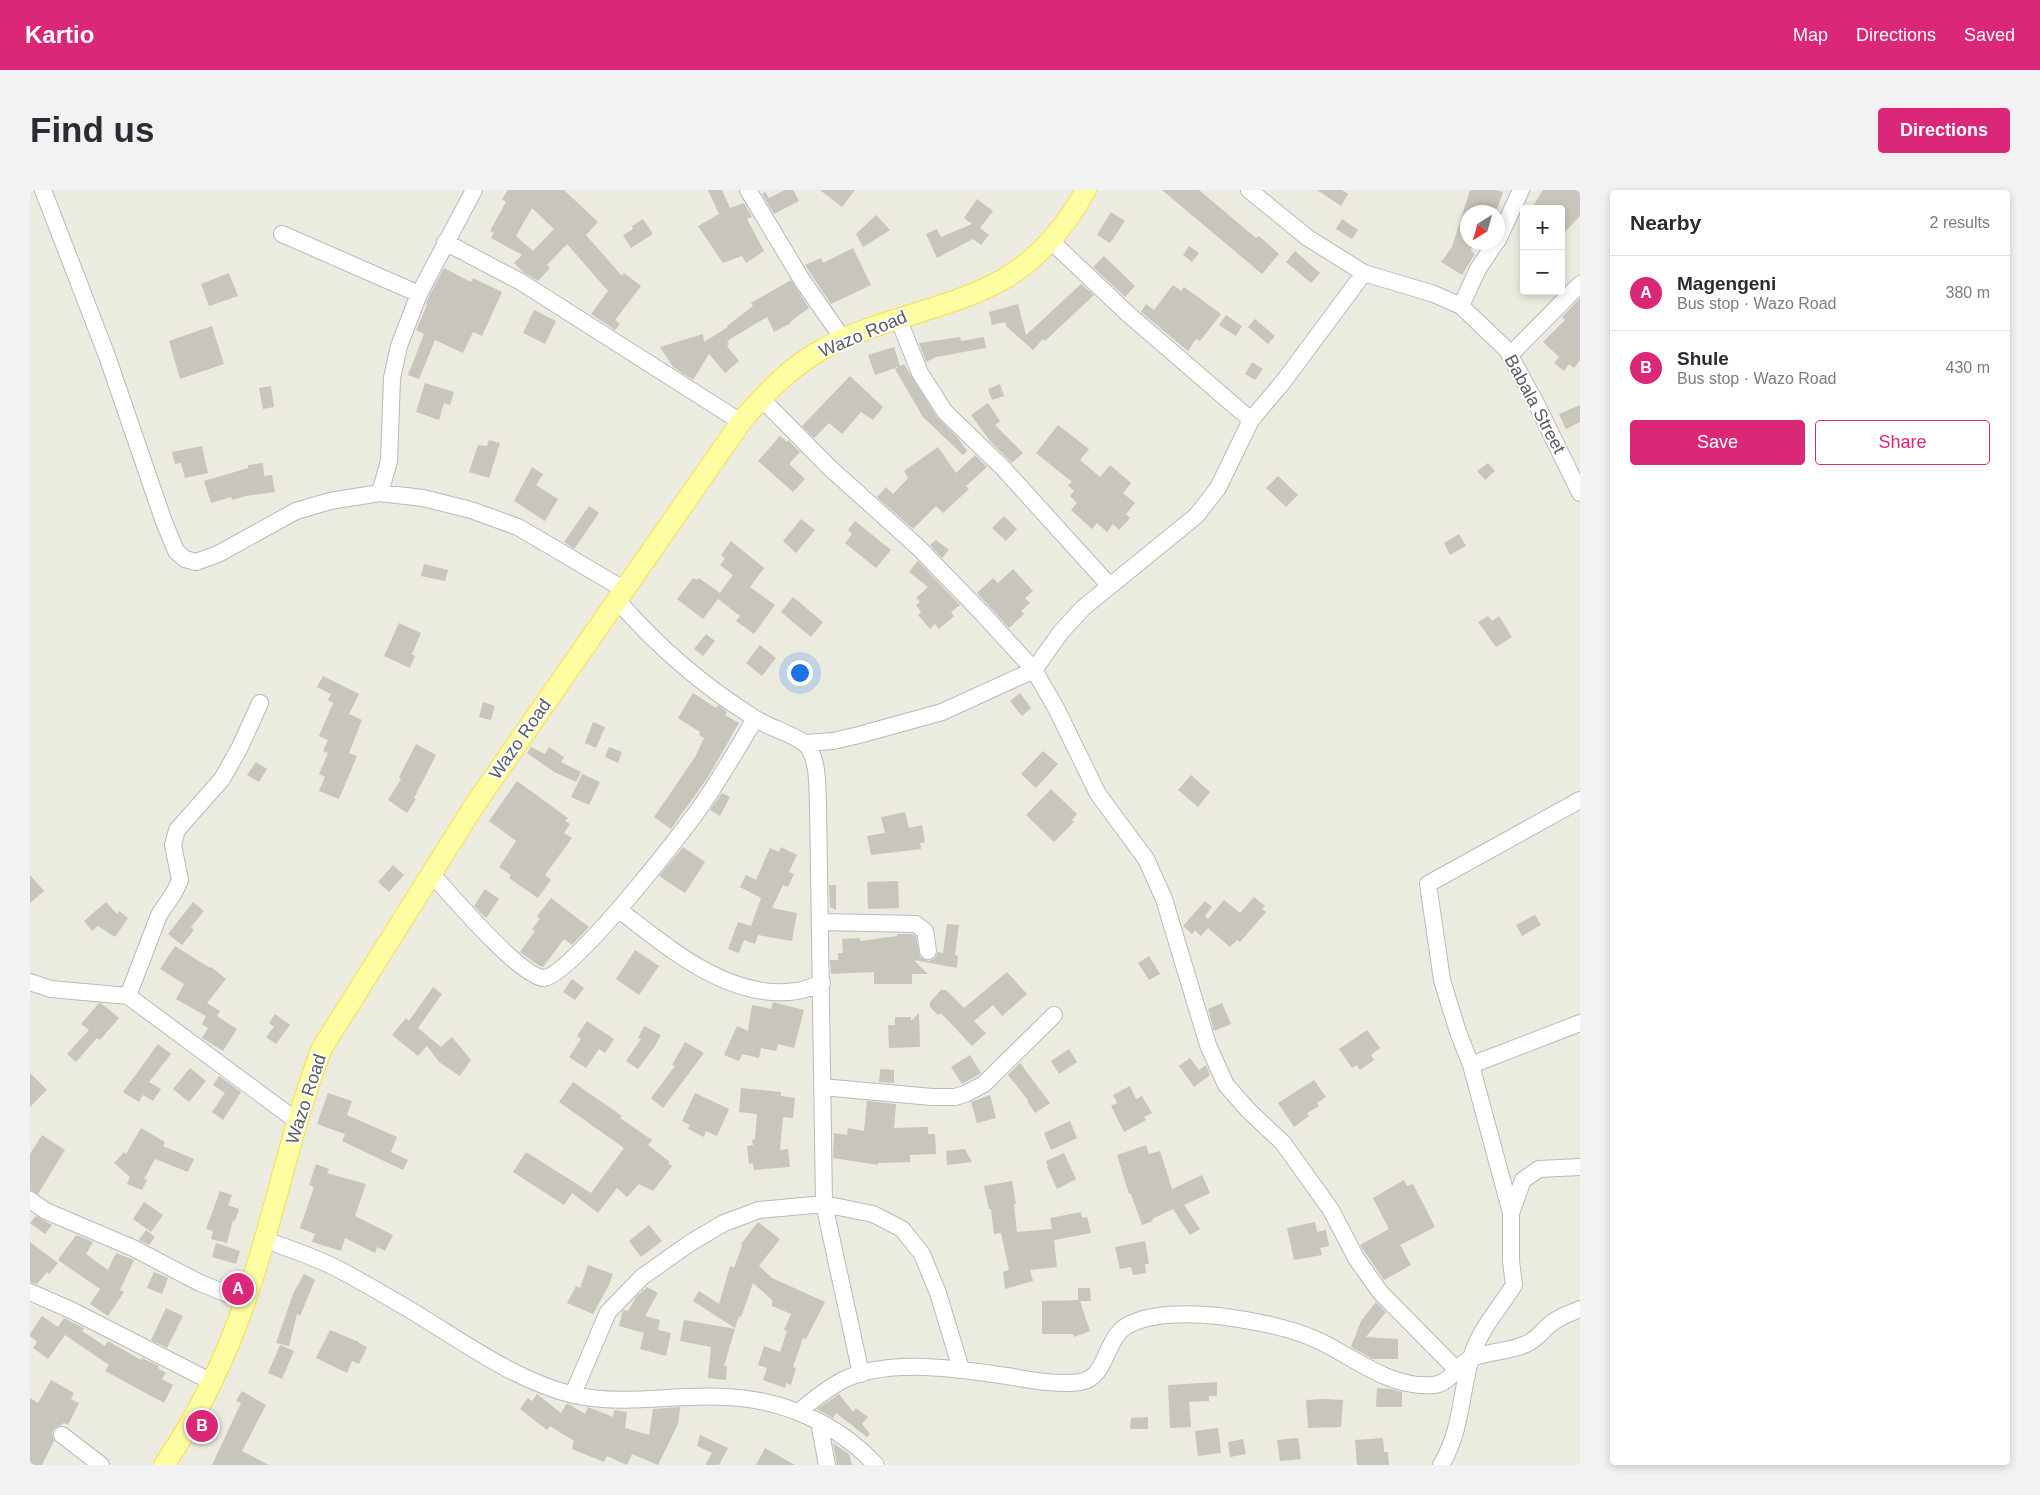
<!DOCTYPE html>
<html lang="en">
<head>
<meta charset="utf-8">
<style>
  body { margin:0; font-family:Helvetica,sans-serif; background:#f2f2f3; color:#2b2b33 }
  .controls { position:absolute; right:15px; top:15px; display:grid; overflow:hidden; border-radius:5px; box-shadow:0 2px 8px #0003 }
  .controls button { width:45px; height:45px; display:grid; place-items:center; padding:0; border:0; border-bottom:1px solid #e1e1e2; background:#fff; color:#2b2b33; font:25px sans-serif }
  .compass { position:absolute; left:1430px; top:15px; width:45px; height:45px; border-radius:50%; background:#fff; box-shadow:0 2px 8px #0003; rotate:217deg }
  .you { position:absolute; left:769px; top:482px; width:18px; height:18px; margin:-12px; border:4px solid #fff; border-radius:50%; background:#1a73e8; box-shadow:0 0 0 8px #1a73e833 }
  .badge { display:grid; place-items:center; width:32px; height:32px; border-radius:50%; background:#db2777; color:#fff; font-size:16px; font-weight:700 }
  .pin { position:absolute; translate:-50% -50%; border:2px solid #fff; box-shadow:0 1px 5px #0006 }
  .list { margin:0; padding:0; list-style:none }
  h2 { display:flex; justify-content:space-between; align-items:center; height:65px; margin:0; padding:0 20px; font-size:21px }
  h2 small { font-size:16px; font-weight:400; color:#7c7c81 }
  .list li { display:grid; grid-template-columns:32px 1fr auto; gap:15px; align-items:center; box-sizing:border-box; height:75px; padding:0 20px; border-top:1px solid #e1e1e2 }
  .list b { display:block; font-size:19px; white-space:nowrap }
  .list p { margin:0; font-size:16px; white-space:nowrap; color:#7c7c81 }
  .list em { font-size:16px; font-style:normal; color:#7c7c81 }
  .actions { display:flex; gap:10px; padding:15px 20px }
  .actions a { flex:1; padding:11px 0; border:1px solid #db2777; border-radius:5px; text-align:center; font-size:18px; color:#db2777 }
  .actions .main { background:#db2777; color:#fff }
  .map { position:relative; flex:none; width:1550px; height:1275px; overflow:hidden; border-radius:5px }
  header { display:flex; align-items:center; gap:30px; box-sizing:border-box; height:70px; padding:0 25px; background:#db2777; color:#fff }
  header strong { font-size:24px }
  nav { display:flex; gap:28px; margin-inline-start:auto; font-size:18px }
  .intro { display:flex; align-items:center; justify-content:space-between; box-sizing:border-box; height:120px; padding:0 30px }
  h1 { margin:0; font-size:35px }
  .button { padding:12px 22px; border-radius:5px; background:#db2777; color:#fff; font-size:18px; font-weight:700 }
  main { display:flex; gap:30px; padding:0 30px }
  aside { flex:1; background:#fff; border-radius:5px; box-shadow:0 2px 8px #0003 }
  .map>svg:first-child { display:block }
  .building { fill:#c7c5bc; fill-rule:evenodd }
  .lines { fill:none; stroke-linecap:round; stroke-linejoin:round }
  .minor-casing { stroke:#b7b9bf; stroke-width:18 }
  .major-casing { stroke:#f8df4c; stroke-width:22 }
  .minor { stroke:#fff; stroke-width:16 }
  .major { stroke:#fffda1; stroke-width:20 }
  .labels { text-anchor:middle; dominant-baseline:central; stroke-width:4; stroke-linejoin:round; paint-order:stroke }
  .street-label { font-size:18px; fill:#585b61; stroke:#fff }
</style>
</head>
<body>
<header>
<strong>Kartio</strong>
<nav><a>Map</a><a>Directions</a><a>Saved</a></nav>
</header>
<div class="intro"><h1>Find us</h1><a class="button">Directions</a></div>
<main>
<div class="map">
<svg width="1550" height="1275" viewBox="0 0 1550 1275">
  <rect width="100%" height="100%" fill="#ecebdf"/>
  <path class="building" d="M478,0H534L568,32L556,45L592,86L594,83L611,96L585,130L590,134L585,140L561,124L578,101L537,54L517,75L520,78L508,91L493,82L484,73L492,65L461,48L464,43L460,41L476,12L472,9ZM502,18L524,39L503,61L486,46Z
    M678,0H692L700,18L714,13L722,27L717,29L734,61L716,73L712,66L693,73L668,36L689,24Z
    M755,0H763L769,11L744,24L732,4L735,2L739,8Z
    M790,0H825L812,17Z
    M1132,0H1169L1226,48L1229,46L1249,64L1232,84Z
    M1287,0H1312L1318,4L1311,16Z
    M1440,0H1466L1473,2L1467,19L1454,15L1452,22H1438V52H1443L1441,61L1445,64L1432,85L1411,72L1422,57Z
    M1513,0H1550V26L1531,46V19H1501Z
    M947,9L963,21L950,38L959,45L951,55L943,49L907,68L896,44L907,39L911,47L942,34L934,28Z
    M1081,22L1095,31L1080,53L1067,45Z
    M846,25L860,40L833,57L826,44Z
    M613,29L623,44L601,58L593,45L603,39L602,36Z
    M1312,29L1328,40L1322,49L1306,39Z
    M1159,56L1169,63L1162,72L1153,65Z
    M823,58L841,95L801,114L775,75L791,68L793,73Z
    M1265,61L1290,83L1281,93L1256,72Z
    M1074,66L1105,96L1095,107L1063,77Z
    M414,78L441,92L443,88L472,102L452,146L443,142L433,163L405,150L389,189L378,185L394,144L386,140L397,115L396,114L398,108Z
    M199,83L208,106L179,116L171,94Z
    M761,90L779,118L760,132L761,133L744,142L737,127L697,151L699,154L697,156L709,171L695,183L679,164L663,190L643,177L630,157L673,144L674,152L698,137L697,136L723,116L721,113Z
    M1051,94L1064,105L1015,151L1013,149L1003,160L977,137L975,132L962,135L959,122L988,114L996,145Z
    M1143,95L1151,101L1154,97L1191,124L1170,151L1166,149L1158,161L1111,122L1116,114L1124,120Z
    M1550,108V170L1544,178L1539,174L1534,181L1524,173L1529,167L1513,152L1535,130L1532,127Z
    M504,120L526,131L515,154L493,143Z
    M1196,125L1212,136L1206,146L1189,135Z
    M1225,129L1245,146L1238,154L1218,137Z
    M182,136L194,174L150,189L139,151Z
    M930,147L931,151L954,147L956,158L906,167L896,172L889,153Z
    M864,157L870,176L874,174L907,227L928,248L937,261L933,265L893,227L865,179L868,177L845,185L838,165Z
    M1222,172L1233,179L1225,190L1215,184Z
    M820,186L853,217L843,230L831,222L812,244L799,233L784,248L772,236Z
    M395,193L424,202L420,215L414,213L409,230L386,222Z
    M970,194L974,206L962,210L958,199Z
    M241,196L244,217L233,219L229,198Z
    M958,213L970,231L965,235L993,263L982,273L960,251L941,225Z
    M1550,215V232L1536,239L1529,224Z
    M1028,235L1059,259L1050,270L1070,287L1080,275L1101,293L1093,303L1105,313L1096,324L1100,328L1089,340L1083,334L1077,342L1067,333L1062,339L1041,320L1047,313L1040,306L1044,301L1038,295L1042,292L1006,263Z
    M750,246L757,252L758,250L770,262L759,274L775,289L763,302L728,271Z
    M459,250L470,253L459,288L439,282L448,255L457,256Z
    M172,256L178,283L155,288L151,273L145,274L142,262Z
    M908,257L926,283L945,265L957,277L936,296L939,299L913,323L906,316L883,339L847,307L856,297L863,304L878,288L874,281Z
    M233,273L234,286L242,285L245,302L216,306L202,310L201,307L181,313L174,291L218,278V275Z
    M1458,273L1465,281L1455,290L1447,281Z
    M502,277L513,284L506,295L528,309L515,331L484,311Z
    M1248,286L1268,305L1256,317L1236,298Z
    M559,316L569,323L544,359L534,352Z
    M974,326L987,339L976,351L962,338Z
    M771,329L785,340L766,363L753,351Z
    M825,331L861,360L846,378L815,353L822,344L818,340Z
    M1429,344L1436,356L1420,365L1414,353Z
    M906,350L919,360L912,368L900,355Z
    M701,351L734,378L720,397L745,415L724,444L706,431L710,426L688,409L673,429L647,409L663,388L667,390L669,388L690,403L703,385L690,375L695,368L691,365Z
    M888,371L930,415L921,422L924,426L909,439L905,434L900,439L888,425L891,422L886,415L890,412L886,408L898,397L879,382Z
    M394,374L418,380L415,391L391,386Z
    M983,379L1003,401L995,408L1000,413L991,421L994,424L979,438L947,403L963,388L968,393Z
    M763,407L793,432L781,447L751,422Z
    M1458,426L1462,431L1469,426L1482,447L1466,457L1448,432Z
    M369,433L391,443L382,464L385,466L380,478L354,466Z
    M676,444L685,451L673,466L664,459Z
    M730,455L746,468L732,486L716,473Z
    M293,486L329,504L319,524L332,530L319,563L327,566L309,609L289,601L295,587L289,584L298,563L293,561L298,550L289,546L303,513L298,510L301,504L287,497Z
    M663,503L686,518L688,515L697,522L695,525L709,533L678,587L641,639L624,627L665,567L674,548L669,545L670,542L648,528Z
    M990,503L1001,518L992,526L980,511Z
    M453,512L465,516L461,530L449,527Z
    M563,532L575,537L566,558L555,553Z
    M386,554L406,565L384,608L386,609L377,623L358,610L371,589L369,587Z
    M501,557L515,564L519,557L534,567L531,572L551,582L546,592L524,582L497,563Z
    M579,557L592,562L588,573L575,567Z
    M1013,561L1028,574L1006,598L991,584Z
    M226,572L237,579L229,592L217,585Z
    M552,584L570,592L559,615L541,607Z
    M1161,585L1180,602L1168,617L1148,600Z
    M487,591L538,628L535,631L540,634L534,643L542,648L515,685L521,690L508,708L479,688L481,685L469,677L486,651L459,631Z
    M1021,599L1047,624L1042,630L1044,632L1024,652L996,625Z
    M692,603L700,607L690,626L680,620Z
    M875,622L879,638L892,635L895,652L890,653L891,659L841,665L837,646L855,643L851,627Z
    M653,657L675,672L655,703L629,686Z
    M751,657L767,665L759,682L764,684L758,697L753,695L742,718L767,723L762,751L728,745L725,754L714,750L709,763L698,759L708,732L721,736L731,708L710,697L716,685L726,690L740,658L749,662Z
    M363,675L374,685L359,702L348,692Z
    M0,685L14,701L0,713Z
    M868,691L869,718L838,719L837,692Z
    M799,695H806V720L800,717Z
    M455,699L469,709L456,728L444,716Z
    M1224,707L1235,716L1232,719L1236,722L1210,752L1207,750L1200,757L1178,738L1171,746L1165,740L1162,744L1153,736L1175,711L1182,717L1175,726L1178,729L1194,710L1210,723Z
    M521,708L559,737L542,755L534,749L513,777L508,775L490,762L505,741L502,739L510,729L507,726Z
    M76,712L87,724L89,721L98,728L85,747L68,736L62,741L54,731Z
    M163,712L174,721L161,737L164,740L152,755L138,744Z
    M1505,725L1511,735L1492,746L1486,735Z
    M917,734L929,735L925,765L928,766L927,778L884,770L898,784H882V794H844V782L801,784L800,770H808V763H813L812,749L830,748V751L867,746V744H882L886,746L890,767L899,771L905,768L908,762L913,763Z
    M145,756L180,778L181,777L196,789L177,813L190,821L187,826L207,839L193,861L172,848L178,838L172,834L176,826L146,809L154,794L130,779Z
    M605,760L629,776L609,805L586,789Z
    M1119,766L1130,784L1119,790L1108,773Z
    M977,782L997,804L972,826L963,815L944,831L956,843L942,856L911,823L908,825L900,817V812L911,800H916L934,818Z
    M542,789L554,798L545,810L533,802Z
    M403,797L412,804L388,838L411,857L422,847L441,870L430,886L409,872L397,856L388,866L362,845L376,828L379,831Z
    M743,812L774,820L764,858L748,854L746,861L731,858L729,868L712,864L709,871L694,865L707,836L718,841L722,815L741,819Z
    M69,813L72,814L89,828L70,850L67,848L46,872L37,864L59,840L51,834Z
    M1192,813L1201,834L1184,841L1178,819Z
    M889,823L890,857L859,858L858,835H865V827H881V831Z
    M245,824L260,835L246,854L236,847L244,837L239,833Z
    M557,831L584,849L575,863L569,859L556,878L539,867L551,849L547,846Z
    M614,836L631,845L625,856L608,879L596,871L611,849L608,848Z
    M1337,840L1350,858L1341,865L1344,870L1330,880L1327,875L1322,878L1309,859Z
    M655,852L674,863L633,918L621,908L645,876L642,875Z
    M128,854L141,864L119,892L131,899L123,911L113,905L109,912L93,902Z
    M1039,859L1047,872L1029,884L1021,871Z
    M940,865L951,883L932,894L921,877Z
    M1160,868L1169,880L1176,875L1180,885L1164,897L1149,876Z
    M990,873L1020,913L1005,923L997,911L998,910L978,885Z
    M160,878L176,891L159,912L143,899Z
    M850,879L864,880V893L849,892Z
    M0,883L17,900L0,917Z
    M189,886L211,902L193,930L182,922L195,903L183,895Z
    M1284,890L1296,907L1287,913L1289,916L1277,923L1279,926L1264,937L1248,913Z
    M543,892L592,926L590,928L622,950L618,955L640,972L638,973L642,976L623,1001L609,994L597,1007L587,998L568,1023L542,1003L534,1015L483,982L496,962L561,1003L594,958L529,912Z
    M1100,896L1106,909L1112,906L1122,923L1114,927L1116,930L1094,942L1081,916L1087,913L1083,905Z
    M711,898L751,902V906L765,908L763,928L753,927L750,960L758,959L760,977L724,980L723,973L719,974L717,956L723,955L722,950L725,949L727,924L709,922Z
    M298,903L322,911L317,925L367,947L361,962L378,970L373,980L312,951L315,944L287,934Z
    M665,903L699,919L687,946L676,941L674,947L658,939L660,935L652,931Z
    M960,905L966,928L947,933L941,912Z
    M837,911L866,914L864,938L898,937V944H905L906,964L880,965V972L848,973V975L803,968L804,943L817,945L818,938L834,941Z
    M1040,931L1047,948L1021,960L1014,943Z
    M111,938L135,952L133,956L164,969L158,982L125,969L114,989L117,990L112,1000L97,994L100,987L84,973L94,962L96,964Z
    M12,945L35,960L8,1004L0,1000V964Z
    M1116,955L1119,964L1130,961L1142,999L1172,985L1180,1003L1154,1015L1170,1039L1160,1045L1143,1019L1122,1029L1123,1031L1112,1035L1101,1004H1099L1087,965Z
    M935,959L942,972L917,975L916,961Z
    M1034,963L1046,989L1027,999L1017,977L1018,976L1016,971Z
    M286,974L299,979L297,983L336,994L325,1026L363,1045L355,1061L347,1057L345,1063L315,1048L311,1061L282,1052L285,1044L270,1038L284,997L279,995Z
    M1374,990L1377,996L1383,994L1405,1037L1370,1055L1381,1075L1354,1090L1330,1055L1359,1039L1343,1008Z
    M982,991L986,1014H984L987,1042L1022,1039L1020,1028L1051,1022L1052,1028L1057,1027L1061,1043L1024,1050L1027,1077L1000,1080L1003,1091L975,1099L973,1082L979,1080L971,1043L964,1044L961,1019H959L954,996Z
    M190,1001L202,1005L198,1015L209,1019L205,1031L203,1030L197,1053L181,1049L183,1041L176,1039Z
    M114,1012L133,1025L121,1042L103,1029Z
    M6,1026L22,1035L15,1044L0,1033Z
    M728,1032L750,1049L729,1076L742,1088L795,1112L776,1149L773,1148L763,1177L766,1178L761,1195L756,1193L755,1198L733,1190L737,1178L728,1175L734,1156L750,1162L757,1141L754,1140L761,1124L742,1116V1110L723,1093L711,1127L709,1126L705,1138L663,1111L669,1101L689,1114L700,1076L704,1078L712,1056L711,1054Z
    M1285,1032L1287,1042L1296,1040L1299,1056L1290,1058L1292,1065L1264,1070L1257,1038Z
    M619,1035L632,1051L611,1067L599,1051Z
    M116,1040L125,1047L119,1055L109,1050Z
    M46,1045L63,1052L56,1064L78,1080L86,1063L104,1070L90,1100L94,1102L78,1126L60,1114L70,1099L28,1070Z
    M1115,1051L1119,1074H1115L1116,1083L1103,1085L1101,1077L1090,1079L1085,1057Z
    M0,1052L28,1073L19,1084L17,1082L7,1094L0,1092Z
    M186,1053L210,1061L206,1074L182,1067Z
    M558,1075L583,1084L578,1097L563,1124L537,1113L546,1096L550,1098Z
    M124,1082L138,1088L132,1104L117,1098Z
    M274,1084L285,1090L270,1126L267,1124L259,1156L246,1153L263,1104Z
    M617,1097L628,1103L615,1126L630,1130L628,1140L641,1143L636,1166L610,1159L614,1143L589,1136L593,1120L598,1121L606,1107Z
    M1048,1098H1060L1061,1111H1050L1060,1141L1044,1147L1043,1144H1012V1111L1048,1110Z
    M1346,1112L1356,1122L1336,1147L1368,1149V1169H1343L1321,1157L1331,1131Z
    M136,1118L153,1126L137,1158L121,1150Z
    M12,1126L28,1137L34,1128L54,1138L52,1141L75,1156L78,1151L111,1170L112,1168L129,1176L128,1178L136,1183L132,1189L143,1195L134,1213L75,1181L79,1175L35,1145L18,1169L3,1158L7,1152L0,1146V1144Z
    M654,1130L705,1139L694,1176H697L696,1190L678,1188L681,1157L650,1151Z
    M300,1140L329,1152V1153L337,1157L329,1174L322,1171L317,1183L286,1168Z
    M250,1155L264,1161L252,1189L238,1183Z
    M21,1190L44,1203L41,1209L49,1213L38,1235L34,1233L24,1239L22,1244L24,1251L12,1275H0V1208L8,1213Z
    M1187,1192V1206H1179V1211L1159,1212L1161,1237L1140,1238L1138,1195Z
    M1347,1198L1361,1199L1372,1202V1217H1346Z
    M212,1201L236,1215L212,1261L239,1275H182L211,1213L206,1211Z
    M507,1204L531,1223L537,1213L555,1224L558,1217L583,1227L584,1220L597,1222L595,1238L619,1245L623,1219L650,1217L648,1234L628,1275L602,1264L597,1275L577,1266L574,1272L542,1259L544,1251L520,1236L517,1240L490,1219L498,1208L502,1211Z
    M809,1204L823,1222L826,1218L838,1227L832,1234L840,1244L837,1247L806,1223L803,1228L787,1219Z
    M1294,1209L1313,1210L1311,1237L1278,1238L1276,1210Z
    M1118,1227V1239H1100L1101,1228Z
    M1188,1238L1191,1263L1168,1266L1165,1241Z
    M670,1245L698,1258L689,1275H675L682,1263L667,1256Z
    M1268,1248L1271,1269L1250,1271L1247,1250Z
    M1353,1248L1354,1262H1358L1359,1275H1327L1325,1250Z
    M1213,1249L1216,1264L1200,1267L1198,1252Z
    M803,1253L819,1264L822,1275H807Z
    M735,1258L765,1275H726Z"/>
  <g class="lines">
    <defs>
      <path id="minor" d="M13,0L77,166L134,332L146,361L155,369L166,372L188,364L266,321L300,311L350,303L393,308L441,320L488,337L595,400
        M718,0L772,90L813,149
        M1219,0L1278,48L1334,83L1404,104L1431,116L1477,160L1507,215L1550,303
        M252,44L389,104
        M1468,50L1491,0
        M1021,51L1098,124L1221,230
        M415,52L491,92L711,232
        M1431,116L1448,79L1466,52
        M868,128L890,183L915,222L972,277L1079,395
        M1480,165L1550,94
        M731,208L800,278L889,358L951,422L1004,480L1026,518L1068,604L1116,669L1134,709L1178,855L1196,895L1218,920L1253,953L1301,1020L1326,1068L1350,1102L1427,1180
        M350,303L359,271L362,188L369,156L389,104L444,0
        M588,411C627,456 672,495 723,527C737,537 761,543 774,553C789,565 787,597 788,614L794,1014L831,1184
        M775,553L803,551L829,545L912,522L1004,480L1031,442L1053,418L1166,326L1188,298L1221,230L1253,192L1334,83
        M401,683C419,703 490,787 514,788C539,788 656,639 673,613C692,586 708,557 725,529
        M589,720C639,758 699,811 767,801C775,800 784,796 792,793
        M791,732L886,734L895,741L898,761
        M0,792L21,799L98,806L267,931
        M98,806L129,725L145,701L150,690L143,655L147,640L192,589L210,557L230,513
        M1441,875L1428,842L1412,790L1398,694L1550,610
        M792,897L902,907H925L935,904L954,894L1024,825
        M0,1010L16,1021L103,1058L170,1093L215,1111
        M1481,1023L1441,875L1550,833
        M233,1049C257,1058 282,1066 304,1077C326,1088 348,1101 370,1114C424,1145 483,1191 544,1205C594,1216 644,1204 695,1207C752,1209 807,1233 846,1275
        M0,1102L43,1121L182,1192
        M543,1204L578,1122L612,1087L660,1053L694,1033L729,1020L794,1014L843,1024L872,1039L892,1064L908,1103L931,1179
        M769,1222C782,1210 796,1200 811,1191C857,1167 928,1179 977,1186C1001,1190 1026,1195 1050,1192C1077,1188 1075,1150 1095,1137C1118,1122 1162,1123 1188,1126C1220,1130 1255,1136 1285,1149C1323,1166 1359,1199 1404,1195C1421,1193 1427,1174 1442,1168C1459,1161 1479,1162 1496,1154C1507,1150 1513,1139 1523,1132C1531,1126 1541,1123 1550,1119
        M789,1232L797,1275
        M32,1245L71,1275
        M1411,1275C1432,1240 1430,1205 1441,1168C1449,1140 1469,1119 1484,1095L1481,1071V1023L1493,990L1509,979L1550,977"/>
      <path id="major" d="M134,1275C168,1225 195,1169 215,1112C244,1029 260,941 292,858L444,616L711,232C733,206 756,181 786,163C844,128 914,122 972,90C1009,69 1036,36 1056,0"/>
    </defs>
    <use href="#minor" class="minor-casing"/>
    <use href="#major" class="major-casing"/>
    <use href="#minor" class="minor"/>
    <use href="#major" class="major"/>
  </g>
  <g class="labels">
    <g class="street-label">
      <text transform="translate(833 144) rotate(-23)">Wazo Road</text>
      <text transform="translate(1505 214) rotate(62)">Babala Street</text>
      <text transform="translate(490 549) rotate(-55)">Wazo Road</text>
      <text transform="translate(276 909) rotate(-72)">Wazo Road</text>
    </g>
  </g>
</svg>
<div class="controls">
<button>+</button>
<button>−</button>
</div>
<svg class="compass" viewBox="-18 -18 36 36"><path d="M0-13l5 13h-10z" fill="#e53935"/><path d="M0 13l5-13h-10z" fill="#7c7c81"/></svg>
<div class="you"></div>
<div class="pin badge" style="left:208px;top:1099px">A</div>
<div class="pin badge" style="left:172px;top:1236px">B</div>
</div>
<aside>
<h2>Nearby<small>2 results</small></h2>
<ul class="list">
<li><span class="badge">A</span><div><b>Magengeni</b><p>Bus stop · Wazo Road</p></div><em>380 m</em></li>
<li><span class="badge">B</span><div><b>Shule</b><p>Bus stop · Wazo Road</p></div><em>430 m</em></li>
</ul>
<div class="actions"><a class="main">Save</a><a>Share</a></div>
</aside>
</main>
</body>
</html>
